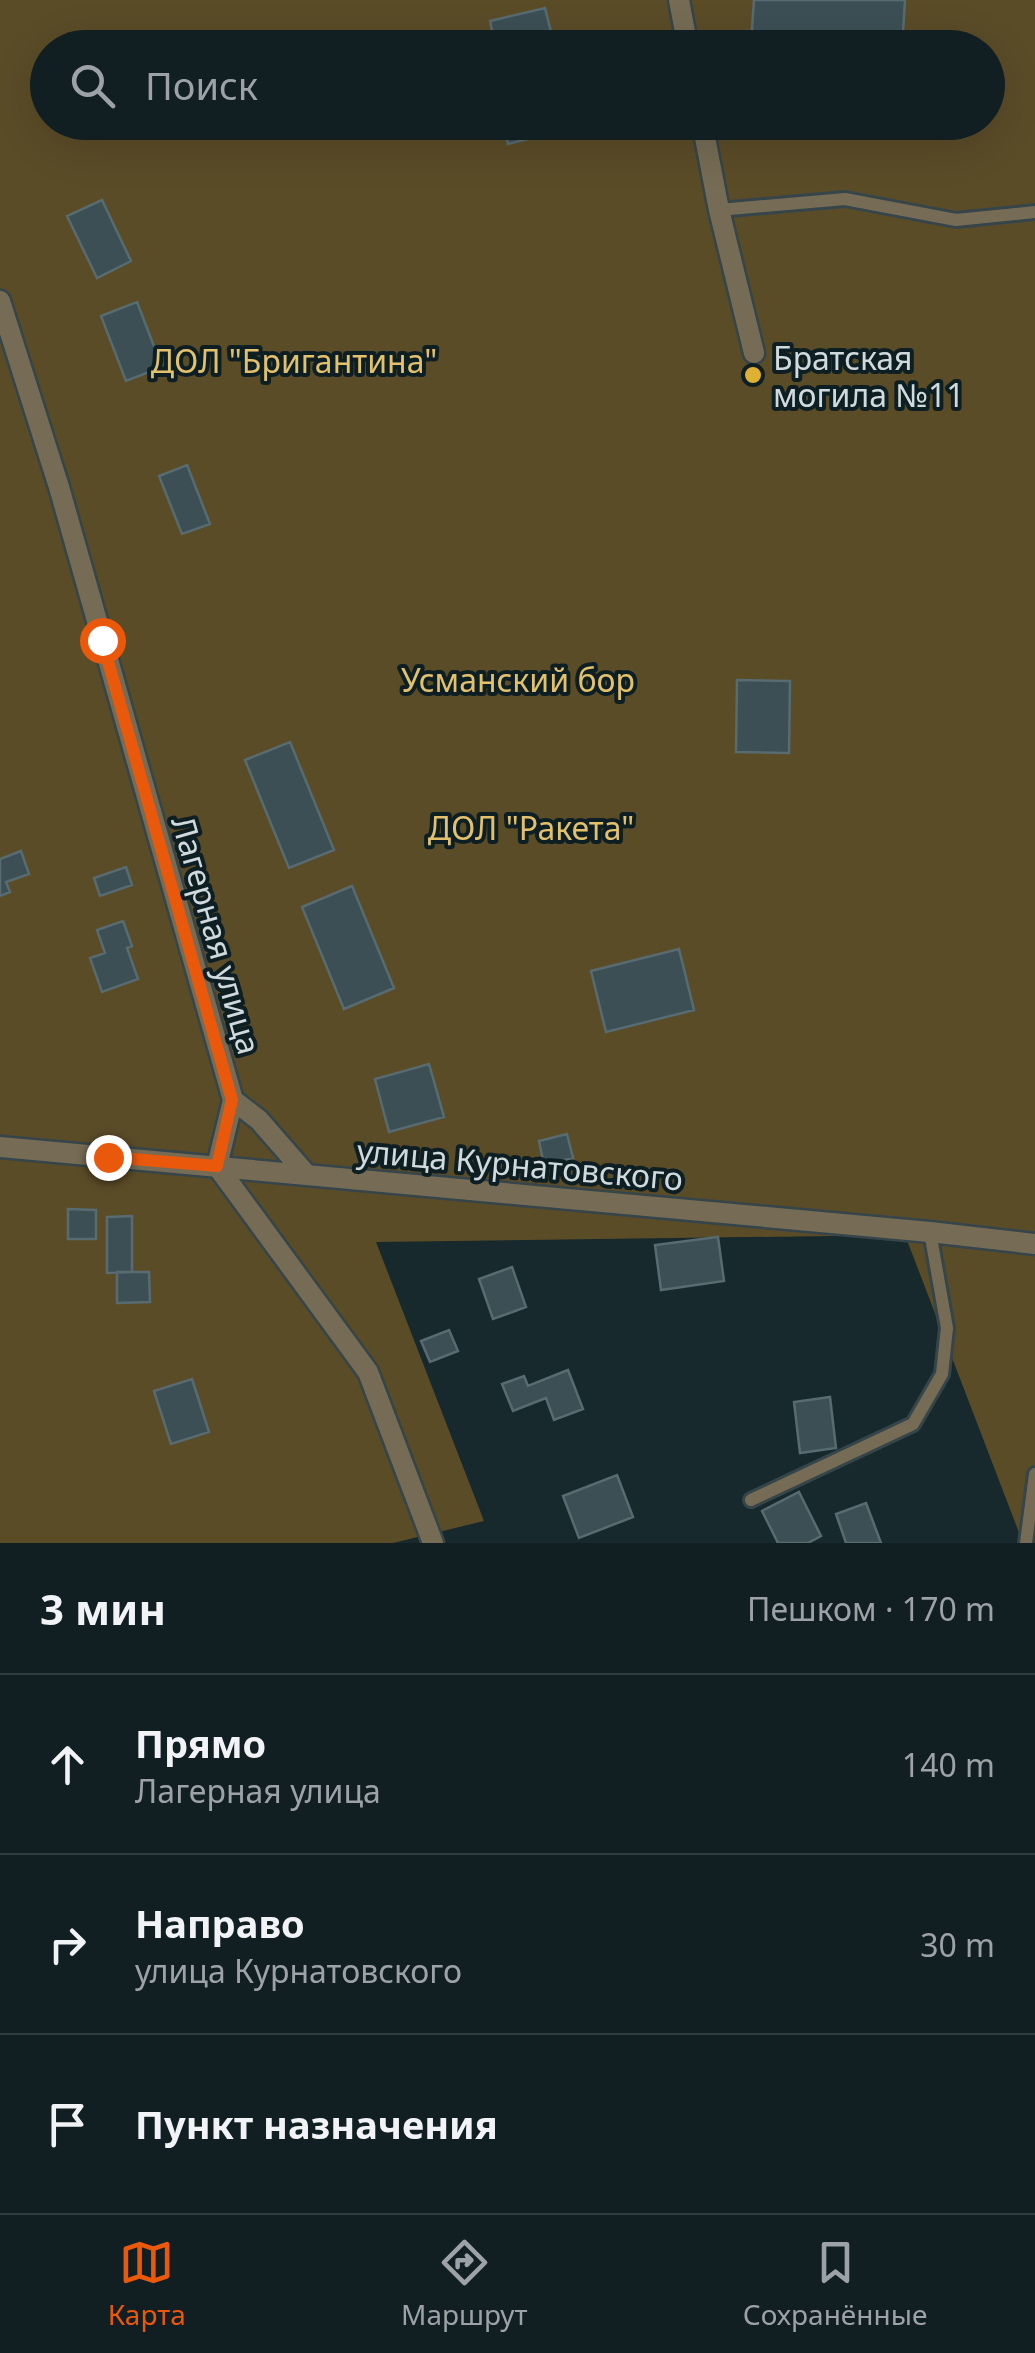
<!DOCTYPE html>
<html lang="ru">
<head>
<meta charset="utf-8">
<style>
  body { margin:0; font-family:"Noto Sans",sans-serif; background:#1e2c2f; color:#f1f3f6 }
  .stop { position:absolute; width:30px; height:30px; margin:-22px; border:8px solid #ea580c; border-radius:50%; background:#fff }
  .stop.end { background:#ea580c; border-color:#fff; box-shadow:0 2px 10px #0008 }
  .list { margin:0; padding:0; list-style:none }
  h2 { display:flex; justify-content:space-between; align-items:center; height:130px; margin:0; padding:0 40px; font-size:42px }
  h2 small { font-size:32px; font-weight:400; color:#9ca2a5 }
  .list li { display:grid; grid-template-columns:65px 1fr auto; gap:30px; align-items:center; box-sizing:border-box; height:180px; padding:0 40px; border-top:2px solid #303d40 }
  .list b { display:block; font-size:38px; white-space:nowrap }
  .list p { margin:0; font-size:32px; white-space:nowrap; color:#9ca2a5 }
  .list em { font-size:32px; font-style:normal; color:#9ca2a5 }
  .icon { flex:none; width:55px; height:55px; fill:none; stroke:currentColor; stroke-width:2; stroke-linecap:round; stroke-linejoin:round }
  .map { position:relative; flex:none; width:1035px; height:1543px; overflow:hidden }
  .search { position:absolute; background:#111f22; box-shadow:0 10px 40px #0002; left:30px; right:30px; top:30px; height:110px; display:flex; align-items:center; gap:25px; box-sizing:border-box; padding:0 35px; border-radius:55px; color:#9ca2a5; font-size:38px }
  .sheet { height:670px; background:#111f22 }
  nav { display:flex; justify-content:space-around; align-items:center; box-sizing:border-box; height:140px; border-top:2px solid #303d40; background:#111f22; font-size:28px; color:#9ca2a5 }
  nav a { display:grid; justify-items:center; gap:5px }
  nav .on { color:#ea580c }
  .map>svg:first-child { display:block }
  .green { fill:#5b4c28; fill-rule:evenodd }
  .building { fill:#3c4f54; stroke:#576b70; stroke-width:2.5 }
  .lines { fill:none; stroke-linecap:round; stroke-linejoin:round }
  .service-casing { stroke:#354549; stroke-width:18 }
  .minor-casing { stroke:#354549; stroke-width:25 }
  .service { stroke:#766c55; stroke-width:12 }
  .minor { stroke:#766c55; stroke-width:20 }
  .route { stroke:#ea580c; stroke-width:12 }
  .poi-dot { fill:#deb133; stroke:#0e1f24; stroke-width:4 }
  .labels { text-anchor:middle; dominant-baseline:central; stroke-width:8; stroke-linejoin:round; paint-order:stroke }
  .poi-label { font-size:32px; fill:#d0dadd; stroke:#0e1f24; text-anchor:start }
  .park-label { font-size:32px; fill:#e2c06c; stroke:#0e1f24 }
  .street-label { font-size:32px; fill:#d0dadd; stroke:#0e1f24 }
</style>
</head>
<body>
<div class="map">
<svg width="1035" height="1543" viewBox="0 0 1035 1543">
  <rect width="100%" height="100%" fill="#17292d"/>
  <path class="green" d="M0,0H1035V1543H1023L905,1235L376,1242L484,1521L393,1543H0ZM48,48H988V122H48Z"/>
  <path class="building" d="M754,0H905L902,48H828L751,42Z
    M545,8L555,48H496L490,21Z
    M503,122H573L575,127L508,144Z
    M732,122H769V133L732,131Z
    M102,200L131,261L97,278L67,216Z
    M137,302L162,367L126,381L101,316Z
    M187,465L210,524L182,534L159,476Z
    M737,680L790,681L789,753L736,752Z
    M290,742L334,850L289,868L245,760Z
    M21,851L29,874L6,882L10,892L0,896V859Z
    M126,867L132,885L100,896L94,878Z
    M352,886L394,988L344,1009L302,907Z
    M123,921L132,946L127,948L138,979L102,992L90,958L105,953L97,930Z
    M679,949L694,1010L606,1032L591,971Z
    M429,1064L444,1117L389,1132L375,1079Z
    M567,1134L573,1158L544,1165L539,1141Z
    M68,1209L96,1210V1239H68Z
    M132,1216V1272L107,1273V1217Z
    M718,1237L724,1281L661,1290L655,1245Z
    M512,1267L526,1307L493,1319L479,1279Z
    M117,1272H149L150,1302L117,1303Z
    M449,1330L458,1351L430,1362L421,1341Z
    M568,1370L583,1409L554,1420L546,1398L513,1411L502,1384L524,1376L528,1386Z
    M192,1379L209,1432L171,1444L154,1391Z
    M830,1397L836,1448L800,1453L794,1402Z
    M617,1475L633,1517L579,1538L563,1496Z
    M799,1492L821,1536L808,1543H778L762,1511Z
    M866,1503L881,1543H846L836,1514Z"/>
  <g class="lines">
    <defs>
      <path id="service" d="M719,210L845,199L956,220L1035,212
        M751,1500L913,1424L942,1374L947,1328L930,1232
        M1026,1543L1035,1474"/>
      <path id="minor" d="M679,0L688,48
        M702,122L719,210L754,353
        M0,301L59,487L233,1100L217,1166L368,1372L433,1543
        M233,1100L259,1120L306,1174
        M0,1147L930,1232L1035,1244"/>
    </defs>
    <use href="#service" class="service-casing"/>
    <use href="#minor" class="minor-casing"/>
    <use href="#service" class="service"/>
    <use href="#minor" class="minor"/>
  </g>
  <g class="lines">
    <path class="route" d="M102,640L232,1100L217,1166L108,1157"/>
  </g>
  <circle class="poi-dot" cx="753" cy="375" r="10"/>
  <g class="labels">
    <g class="poi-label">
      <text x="773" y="357">Братская<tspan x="773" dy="37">могила №11</tspan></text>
    </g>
    <g class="park-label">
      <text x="294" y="360">ДОЛ "Бригантина"</text>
      <text x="518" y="679">Усманский бор</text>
      <text x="531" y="827">ДОЛ "Ракета"</text>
    </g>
    <g class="street-label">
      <text transform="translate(217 935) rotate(74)">Лагерная улица</text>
      <text transform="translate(520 1164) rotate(5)">улица Курнатовского</text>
    </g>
  </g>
</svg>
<div class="stop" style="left:102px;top:640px"></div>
<div class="stop end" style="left:108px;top:1157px"></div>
<div class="search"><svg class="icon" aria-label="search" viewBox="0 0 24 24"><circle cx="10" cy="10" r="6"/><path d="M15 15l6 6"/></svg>Поиск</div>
</div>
<section class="sheet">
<h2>3 мин<small>Пешком · 170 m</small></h2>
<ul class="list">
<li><svg class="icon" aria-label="ahead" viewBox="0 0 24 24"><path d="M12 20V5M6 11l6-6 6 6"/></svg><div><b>Прямо</b><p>Лагерная улица</p></div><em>140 m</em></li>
<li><svg class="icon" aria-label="right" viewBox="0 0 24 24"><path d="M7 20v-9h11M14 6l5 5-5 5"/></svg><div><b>Направо</b><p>улица Курнатовского</p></div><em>30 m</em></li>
<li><svg class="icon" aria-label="arrive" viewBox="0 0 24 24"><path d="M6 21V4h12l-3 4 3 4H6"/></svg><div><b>Пункт назначения</b></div></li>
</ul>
</section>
<nav>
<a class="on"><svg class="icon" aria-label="map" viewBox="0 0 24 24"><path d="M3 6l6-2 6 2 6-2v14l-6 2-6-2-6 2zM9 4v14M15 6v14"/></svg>Карта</a>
<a><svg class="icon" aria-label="directions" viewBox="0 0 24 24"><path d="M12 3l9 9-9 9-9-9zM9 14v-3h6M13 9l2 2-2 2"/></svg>Маршрут</a>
<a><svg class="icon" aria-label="saved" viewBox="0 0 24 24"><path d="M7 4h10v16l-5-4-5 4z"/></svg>Сохранённые</a>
</nav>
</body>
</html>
